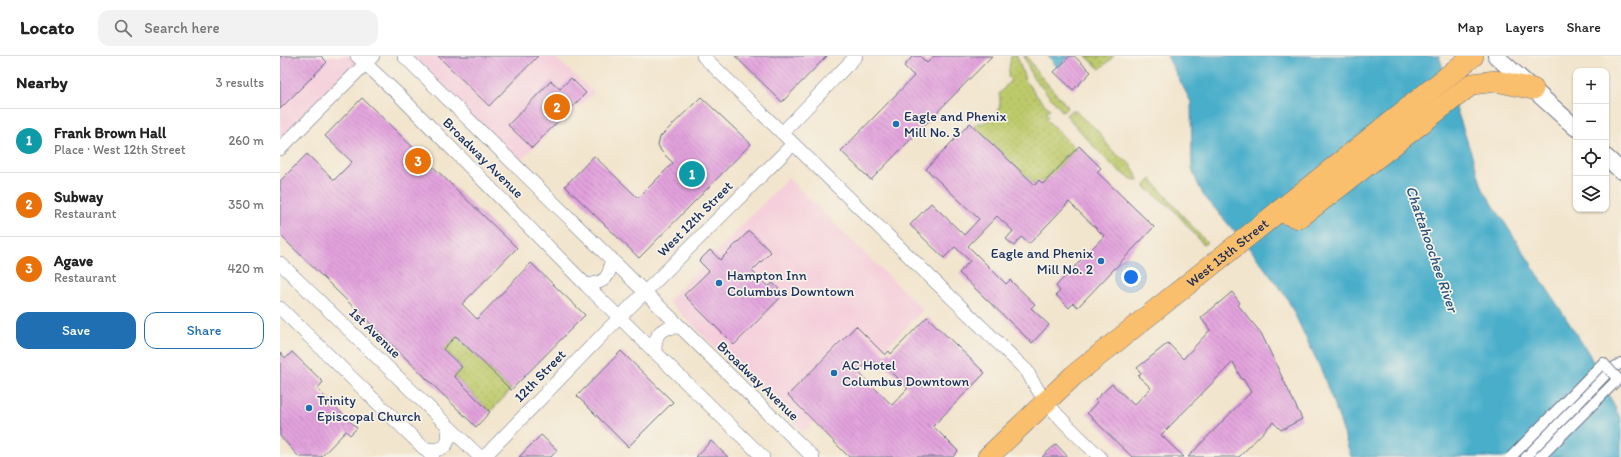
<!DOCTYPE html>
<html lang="en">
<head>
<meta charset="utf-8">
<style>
  body { margin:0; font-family:Itim,sans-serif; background:#f2f2f2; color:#222 }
  .controls { position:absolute; right:12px; top:12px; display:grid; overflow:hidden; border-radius:8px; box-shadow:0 1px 3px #0004 }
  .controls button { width:36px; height:36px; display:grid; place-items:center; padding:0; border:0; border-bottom:1px solid #e0e0e0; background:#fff; color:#222; font:20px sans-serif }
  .you { position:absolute; left:851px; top:221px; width:14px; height:14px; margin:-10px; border:3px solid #fff; border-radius:50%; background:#1a73e8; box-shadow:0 0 0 6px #1a73e833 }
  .badge { display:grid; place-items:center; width:26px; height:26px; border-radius:50%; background:#1f6fb2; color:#fff; font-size:13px; font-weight:700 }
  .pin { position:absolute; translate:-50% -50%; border:2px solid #fff; box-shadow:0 1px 4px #0006 }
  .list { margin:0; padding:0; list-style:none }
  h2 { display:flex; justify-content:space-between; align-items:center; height:52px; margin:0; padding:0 16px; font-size:17px }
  h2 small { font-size:13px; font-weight:400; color:#767676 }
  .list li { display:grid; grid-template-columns:26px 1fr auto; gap:12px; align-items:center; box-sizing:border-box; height:64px; padding:0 16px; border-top:1px solid #e0e0e0 }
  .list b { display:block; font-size:15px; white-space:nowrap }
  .list p { margin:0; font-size:13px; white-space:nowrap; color:#767676 }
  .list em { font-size:13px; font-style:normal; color:#767676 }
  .actions { display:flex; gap:8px; padding:12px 16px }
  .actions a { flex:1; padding:9px 0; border:1px solid #1f6fb2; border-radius:12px; text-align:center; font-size:14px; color:#1f6fb2 }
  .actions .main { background:#1f6fb2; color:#fff }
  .icon { flex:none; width:22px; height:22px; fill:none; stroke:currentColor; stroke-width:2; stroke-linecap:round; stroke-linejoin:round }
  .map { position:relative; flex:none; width:1341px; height:401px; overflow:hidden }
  header { display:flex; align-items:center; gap:24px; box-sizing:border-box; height:56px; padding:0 20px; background:#fff; border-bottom:1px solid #e0e0e0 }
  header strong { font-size:19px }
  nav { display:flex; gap:22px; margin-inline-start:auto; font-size:14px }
  .search { width:280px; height:36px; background:#f2f2f2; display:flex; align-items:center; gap:10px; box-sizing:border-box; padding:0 14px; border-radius:12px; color:#767676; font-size:15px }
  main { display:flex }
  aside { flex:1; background:#fff }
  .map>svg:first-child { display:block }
  .built { fill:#f5cfdb }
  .grass { fill:url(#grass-dots); stroke:#6c7c64 }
  .water { fill:#4aaeca; stroke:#326e94 }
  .building { fill:url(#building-back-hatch); fill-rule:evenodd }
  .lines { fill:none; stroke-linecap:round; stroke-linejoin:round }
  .pedestrian-casing { stroke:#666f85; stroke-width:12 }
  .minor-casing { stroke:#666f85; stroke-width:14 }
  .tertiary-casing { stroke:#666f85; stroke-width:18 }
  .primary-casing { stroke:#666f85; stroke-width:22 }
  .pedestrian { stroke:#fff; stroke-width:10 }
  .minor { stroke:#fff; stroke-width:13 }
  .tertiary { stroke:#fff; stroke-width:16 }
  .primary { stroke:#f9bf6d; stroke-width:21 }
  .pedestrian-bridge-casing { stroke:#666f85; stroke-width:12; stroke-linecap:butt }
  .pedestrian-bridge { stroke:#fff; stroke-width:10 }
  .poi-dot { fill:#1f6fb2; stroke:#f7f3e8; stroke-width:1.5 }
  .labels { text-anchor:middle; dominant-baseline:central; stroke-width:3.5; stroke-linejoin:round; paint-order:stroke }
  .poi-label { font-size:14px; fill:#1b2f5e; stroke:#f7f3e8; text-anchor:start }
  .street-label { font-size:14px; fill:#1b2f5e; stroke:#f7f3e8 }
  .water-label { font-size:15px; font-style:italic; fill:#29557e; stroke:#f7f3e8 }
</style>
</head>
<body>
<header>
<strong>Locato</strong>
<div class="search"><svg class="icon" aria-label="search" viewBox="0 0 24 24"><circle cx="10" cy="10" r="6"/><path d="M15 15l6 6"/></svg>Search here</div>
<nav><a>Map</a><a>Layers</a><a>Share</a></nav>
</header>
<main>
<aside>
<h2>Nearby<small>3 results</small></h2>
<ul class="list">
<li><span class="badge" style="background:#0f9aa8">1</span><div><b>Frank Brown Hall</b><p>Place · West 12th Street</p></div><em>260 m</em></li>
<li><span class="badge" style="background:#e8710a">2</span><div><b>Subway</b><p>Restaurant</p></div><em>350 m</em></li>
<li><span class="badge" style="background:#e8710a">3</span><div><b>Agave</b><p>Restaurant</p></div><em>420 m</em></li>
</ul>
<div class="actions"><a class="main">Save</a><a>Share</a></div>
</aside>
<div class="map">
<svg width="1341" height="401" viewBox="0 0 1341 401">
  <defs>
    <pattern id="grass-dots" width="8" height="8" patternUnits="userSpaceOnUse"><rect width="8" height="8" fill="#bdca6b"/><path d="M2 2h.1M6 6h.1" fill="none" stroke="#a2ae5f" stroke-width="1.8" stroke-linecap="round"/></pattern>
    <pattern id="building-back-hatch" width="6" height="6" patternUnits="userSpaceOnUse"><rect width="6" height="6" fill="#e3a2dd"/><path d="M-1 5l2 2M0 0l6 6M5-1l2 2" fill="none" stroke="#b784b6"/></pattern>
  </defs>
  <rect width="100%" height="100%" fill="#f7f3e8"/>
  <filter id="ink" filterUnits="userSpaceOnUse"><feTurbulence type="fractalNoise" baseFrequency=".025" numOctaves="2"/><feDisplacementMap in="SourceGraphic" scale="8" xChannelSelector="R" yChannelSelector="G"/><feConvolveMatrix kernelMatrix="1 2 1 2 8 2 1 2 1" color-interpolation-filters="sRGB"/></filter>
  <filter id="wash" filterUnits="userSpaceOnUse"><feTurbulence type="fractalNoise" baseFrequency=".012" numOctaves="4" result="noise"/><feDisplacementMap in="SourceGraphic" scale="16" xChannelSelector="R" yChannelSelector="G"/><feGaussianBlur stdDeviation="0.9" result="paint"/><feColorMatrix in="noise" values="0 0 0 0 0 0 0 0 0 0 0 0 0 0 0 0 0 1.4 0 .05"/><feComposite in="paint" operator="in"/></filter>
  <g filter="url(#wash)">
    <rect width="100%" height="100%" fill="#f2e5cd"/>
    <path class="built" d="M0,0H77L85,8L0,92Z
      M124,0H274L314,37L235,109Z
      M508,122L643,254L523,376L388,245Z"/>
    <path class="grass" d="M731,0H737L746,26L761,45L770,53L766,57L769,60L766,63L796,93L763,128L759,124L755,128L694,70L697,67C714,68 723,53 719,38L731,24L728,21Z
      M744,0H747L757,16L788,51L783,56L752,20Z
      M806,0H834L820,13Z
      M790,55H797C801,63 809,66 815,72C822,79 826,88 832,94C846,108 851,102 858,124C840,125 799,73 786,59Z
      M871,123L915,174L927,186L924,189L892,152L866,132L865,129Z
      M176,280L231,334L210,356L174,320L182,311L163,293Z"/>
    <path class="water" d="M768,0H790L778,12Z
      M887,0H1159L1203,133L1309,298L1341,364V401H1071L1059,362L1042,316L1007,242L974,198L924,140L917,126L912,112L911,46Z"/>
    <g id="blocks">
      <path class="building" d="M0,0H41L47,6L0,53Z
        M158,0H258L209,50Z
        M455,0H547L502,46Z
        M633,0H640L647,7L654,0H712L591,124L561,95L634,20L624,10Z
        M790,0H794L811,16L793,34L774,16Z
        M291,22L306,37L252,92L228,69L271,25L280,33Z
        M421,41L471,88L359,202L285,130L314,100L358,142L393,107L381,95L378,89L380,81Z
        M82,42L237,192L182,248L197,263L251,207L305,259L231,334L176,280L163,293L182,311L174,320L210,356L196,371L0,179V125L27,98L54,124L72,106L45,80Z
        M690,67L755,129L759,124L763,128L799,90L821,112L817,116L874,171L798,251L793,247L789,252L776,239L780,235L776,230L824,180L789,146L749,188L741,181L734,190L726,183L733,175L717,160L688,190L726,228L730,224L755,248L751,252L769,269L752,287L679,217L690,205L675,191L664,202L630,169L651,147L684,179L699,163L646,113Z
        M469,175L491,196L472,215L488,231L493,227L504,238L454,289L404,239L429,215L419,205L430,194L440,204Z
        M952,236L960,247L958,249L981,277L1022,363L1001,374L993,366L959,401H908L971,336L963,323L962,324L953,306L881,379L904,401H852L807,357L817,346L815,344L832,328L854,349L871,332L858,320L861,317L857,312L888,287L903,303L930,274L921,262Z
        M647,261L705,317L653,370L678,395L673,401H569L508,339L576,270L605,299L609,295L611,298ZM591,303L601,313L605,309L628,332L612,349L578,316Z
        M341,295L393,346L348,391L297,340Z
        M12,296L43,326L37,333L77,372L70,379L66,375L41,401H19L0,380V297L6,302Z
        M261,379L277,394L271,401H239Z
        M431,385L448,401H416Z
        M776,388L788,401H762Z"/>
    </g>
  </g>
  <g filter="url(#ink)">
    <use href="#blocks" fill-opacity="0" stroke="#666f85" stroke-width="1"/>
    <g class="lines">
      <defs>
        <path id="pedestrian" d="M1246,401L1330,314L1341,307"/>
        <path id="minor" d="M77,0L120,40L306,229L483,401
          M124,0L533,401
          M423,0L747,315C764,350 793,375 820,401
          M502,77L576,0
          M0,93L93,0
          M0,207L200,401
          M306,229C324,227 331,222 331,202
          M0,252L153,401
          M375,296C375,276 380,271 401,271
          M144,392C164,397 172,389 167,370
          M204,401L326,275L513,88"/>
        <path id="tertiary" d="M1216,0L1296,72
          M1326,101L1341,115"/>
        <g id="primary">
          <path d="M999,155L1019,162L1192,28L1216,25L1253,33"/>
          <path id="s1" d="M708,401L793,320L1193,0"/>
        </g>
      </defs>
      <use href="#pedestrian" class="pedestrian-casing"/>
      <use href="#minor" class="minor-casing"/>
      <use href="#tertiary" class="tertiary-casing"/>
      <use href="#primary" class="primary-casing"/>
      <use href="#pedestrian" class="pedestrian"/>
      <use href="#minor" class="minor"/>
      <use href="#tertiary" class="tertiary"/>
      <use href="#primary" class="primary"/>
      <defs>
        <path id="pedestrian-bridge" d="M1231,401L1323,307L1338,323L1260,401"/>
      </defs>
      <use href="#pedestrian-bridge" class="pedestrian-bridge-casing"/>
      <use href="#pedestrian-bridge" class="pedestrian-bridge"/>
    </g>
  </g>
  <g class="poi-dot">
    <circle cx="616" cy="68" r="4"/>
    <circle cx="821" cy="205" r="4"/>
    <circle cx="439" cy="227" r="4"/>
    <circle cx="554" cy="317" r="4"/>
    <circle cx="29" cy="352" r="4"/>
  </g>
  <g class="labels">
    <g class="poi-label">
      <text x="624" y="60">Eagle and Phenix<tspan x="624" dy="16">Mill No. 3</tspan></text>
      <text x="813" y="197" text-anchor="end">Eagle and Phenix<tspan x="813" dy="16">Mill No. 2</tspan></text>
      <text x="447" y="219">Hampton Inn<tspan x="447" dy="16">Columbus Downtown</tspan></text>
      <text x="562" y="309">AC Hotel<tspan x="562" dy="16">Columbus Downtown</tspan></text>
      <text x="37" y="344">Trinity<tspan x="37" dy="16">Episcopal Church</tspan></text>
    </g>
    <g class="street-label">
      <text transform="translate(203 102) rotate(45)">Broadway Avenue</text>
      <text transform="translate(415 163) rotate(-45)">West 12th Street</text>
      <text stroke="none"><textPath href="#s1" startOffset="315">West 13th Street</textPath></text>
      <text transform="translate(95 277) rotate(44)">1st Avenue</text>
      <text transform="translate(260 320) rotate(-46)">12th Street</text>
      <text transform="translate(478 325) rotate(44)">Broadway Avenue</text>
    </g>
    <g class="water-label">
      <text transform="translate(1152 193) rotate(71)">Chattahoochee River</text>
    </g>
  </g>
</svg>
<div class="controls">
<button>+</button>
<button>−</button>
<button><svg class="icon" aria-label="locate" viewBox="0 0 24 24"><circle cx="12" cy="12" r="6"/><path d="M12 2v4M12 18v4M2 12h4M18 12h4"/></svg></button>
<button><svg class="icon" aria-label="layers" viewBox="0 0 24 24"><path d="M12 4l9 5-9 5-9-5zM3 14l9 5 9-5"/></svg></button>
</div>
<div class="you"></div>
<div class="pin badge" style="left:412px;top:118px;background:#0f9aa8">1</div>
<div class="pin badge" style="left:277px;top:51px;background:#e8710a">2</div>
<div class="pin badge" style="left:138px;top:105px;background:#e8710a">3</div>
</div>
</main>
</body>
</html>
